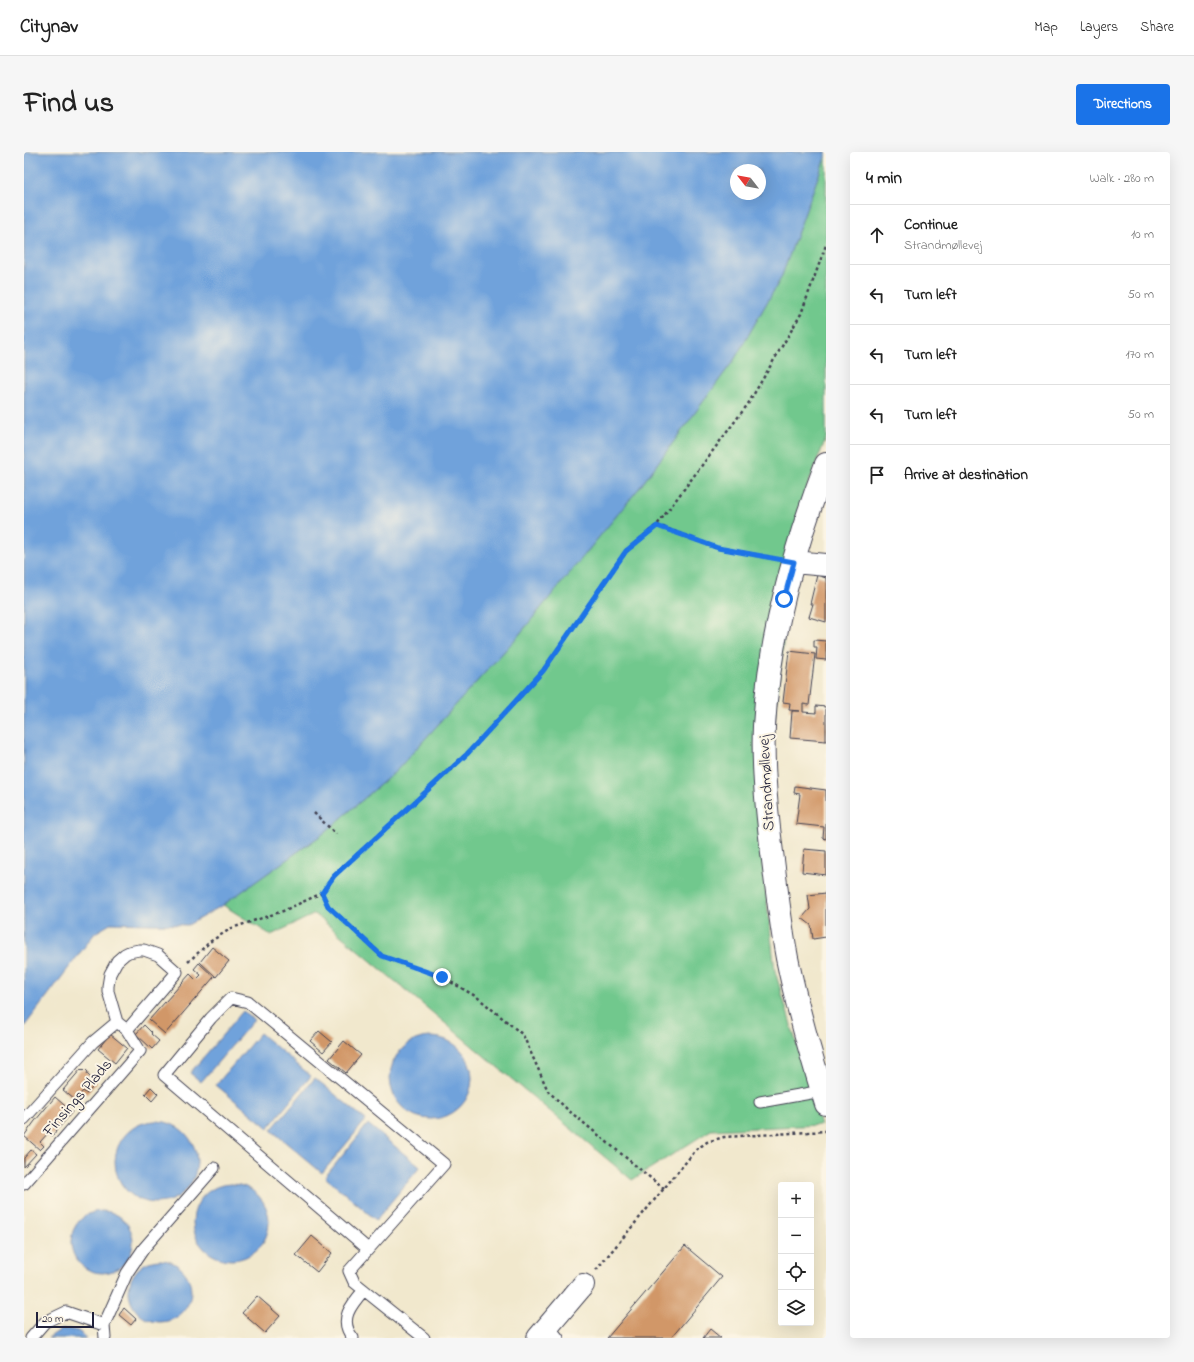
<!DOCTYPE html>
<html lang="en">
<head>
<meta charset="utf-8">
<style>
  body { margin:0; font-family:"Indie Flower",sans-serif; background:#f6f6f6; color:#222 }
  .controls { position:absolute; right:12px; bottom:12px; display:grid; overflow:hidden; border-radius:4px; box-shadow:0 4px 16px #0002 }
  .controls button { width:36px; height:36px; display:grid; place-items:center; padding:0; border:0; border-bottom:1px solid #e0e0e0; background:#fff; color:#222; font:20px sans-serif }
  .compass { position:absolute; left:706px; top:12px; width:36px; height:36px; border-radius:50%; background:#fff; box-shadow:0 4px 16px #0002; rotate:301deg }
  .scale { position:absolute; left:12px; bottom:10px; width:58px; box-sizing:border-box; padding-left:4px; border:2px solid #22223b; border-top:0; font-size:11px; line-height:14px; white-space:nowrap; color:#22223b; -webkit-text-stroke:3px #fcf5e5; paint-order:stroke }
  .stop { position:absolute; width:12px; height:12px; margin:-9px; border:3px solid #1a73e8; border-radius:50%; background:#fff }
  .stop.end { background:#1a73e8; border-color:#fff; box-shadow:0 1px 4px #0008 }
  .list { margin:0; padding:0; list-style:none }
  h2 { display:flex; justify-content:space-between; align-items:center; height:52px; margin:0; padding:0 16px; font-size:17px }
  h2 small { font-size:13px; font-weight:400; color:#767676 }
  .list li { display:grid; grid-template-columns:26px 1fr auto; gap:12px; align-items:center; box-sizing:border-box; height:60px; padding:0 16px; border-top:1px solid #e0e0e0 }
  .list b { display:block; font-size:15px; white-space:nowrap }
  .list p { margin:0; font-size:13px; white-space:nowrap; color:#767676 }
  .list em { font-size:13px; font-style:normal; color:#767676 }
  .icon { flex:none; width:22px; height:22px; fill:none; stroke:currentColor; stroke-width:2; stroke-linecap:round; stroke-linejoin:round }
  .map { position:relative; flex:none; width:802px; height:1186px; overflow:hidden; border-radius:4px }
  header { display:flex; align-items:center; gap:24px; box-sizing:border-box; height:56px; padding:0 20px; background:#fff; border-bottom:1px solid #e0e0e0 }
  header strong { font-size:19px }
  nav { display:flex; gap:22px; margin-inline-start:auto; font-size:14px }
  .intro { display:flex; align-items:center; justify-content:space-between; box-sizing:border-box; height:96px; padding:0 24px }
  h1 { margin:0; font-size:28px }
  .button { padding:10px 18px; border-radius:4px; background:#1a73e8; color:#fff; font-size:14px; font-weight:700 }
  main { display:flex; gap:24px; padding:0 24px }
  aside { flex:1; background:#fff; border-radius:4px; box-shadow:0 4px 16px #0002 }
  .map>svg:first-child { display:block }
  .green { fill:#71c88d; stroke:#4a7564 }
  .water { fill:#70a2db; stroke:#49628b; fill-rule:evenodd }
  .building { fill:#d19767 }
  .lines { fill:none; stroke-linecap:round; stroke-linejoin:round }
  .service-casing { stroke:#414051; stroke-width:13 }
  .minor-casing { stroke:#414051; stroke-width:24 }
  .path { stroke:#414051; stroke-width:2.5; stroke-dasharray:3 3; stroke-linecap:butt }
  .service { stroke:#fff; stroke-width:11 }
  .minor { stroke:#fff; stroke-width:22 }
  .route { stroke:#1a73e8; stroke-width:5 }
  .labels { text-anchor:middle; dominant-baseline:central; stroke-width:4; stroke-linejoin:round; paint-order:stroke }
  .street-label { font-size:16px; fill:#22223b; stroke:#fcf5e5 }
</style>
</head>
<body>
<header>
<strong>Citynav</strong>
<nav><a>Map</a><a>Layers</a><a>Share</a></nav>
</header>
<div class="intro"><h1>Find us</h1><a class="button">Directions</a></div>
<main>
<div class="map">
<svg width="802" height="1186" viewBox="0 0 802 1186">
  <rect width="100%" height="100%" fill="#fcf5e5"/>
  <filter id="ink" filterUnits="userSpaceOnUse"><feTurbulence type="fractalNoise" baseFrequency=".025" numOctaves="2"/><feDisplacementMap in="SourceGraphic" scale="8" xChannelSelector="R" yChannelSelector="G"/><feConvolveMatrix kernelMatrix="1 2 1 2 8 2 1 2 1" color-interpolation-filters="sRGB"/></filter>
  <filter id="wash" filterUnits="userSpaceOnUse"><feTurbulence type="fractalNoise" baseFrequency=".012" numOctaves="4" result="noise"/><feDisplacementMap in="SourceGraphic" scale="16" xChannelSelector="R" yChannelSelector="G"/><feGaussianBlur stdDeviation="0.9" result="paint"/><feColorMatrix in="noise" values="0 0 0 0 0 0 0 0 0 0 0 0 0 0 0 0 0 1.4 0 .05"/><feComposite in="paint" operator="in"/></filter>
  <g filter="url(#wash)">
    <rect width="100%" height="100%" fill="#f1e8cd"/>
    <path class="green" d="M802,3V286L775,356L736,689L751,819L797,973L687,978L608,1028L291,762L247,783L199,753L300,681L372,619L494,484L616,335L710,208L757,126Z"/>
    <path class="water" d="M0,0H802V3L757,126L710,208L616,335L494,484L372,619L300,681L199,753L164,773L88,771L71,781L0,875ZM712,18H736V42H712Z
      M219,859L230,868L177,930L166,921Z
      M236,881L287,924L244,976L192,933Z
      M366 926a41 41 0 1 1 82 0a41 41 0 1 1-82 0Z
      M291,926L342,968L298,1021L247,978Z
      M91 1010a41 41 0 1 1 82 0a41 41 0 1 1-82 0Z
      M344,972L396,1015L352,1068L301,1025Z
      M169 1070a38 38 0 1 1 76 0a38 38 0 1 1-76 0Z
      M47 1090a31 31 0 1 1 62 0a31 31 0 1 1-62 0Z
      M105 1139a31 31 0 1 1 62 0a31 31 0 1 1-62 0Z
      M45,1177L54,1179L63,1186H24L36,1178Z"/>
    <g id="blocks">
      <path class="building" d="M793,423L802,426V470L785,465L789,452H786Z
        M790,488L802,489V508L792,507L793,495H790Z
        M765,499L791,502L785,553L779,552V560L792,561V554L802,555V589L766,586L768,559H776L765,558L766,551L759,550Z
        M771,634L802,638V687L799,686L800,675L772,672L776,642L770,641Z
        M780,697L802,699V723L778,720Z
        M802,741V785L789,787L787,773L778,766L786,757L784,743Z
        M188,795L205,809L192,825L176,810Z
        M175,811L190,825L141,882L125,868L166,822L172,828L177,823L170,817Z
        M120,873L128,881L127,882L135,889L128,897L112,882Z
        M295,879L308,890L299,900L286,889Z
        M86,882L103,896L91,911L74,897Z
        M320,889L337,903L322,921L305,907Z
        M57,917L59,919L61,917L64,920L63,922L72,931L63,942L59,939L51,948L39,938Z
        M127,935L134,942L128,949L121,942Z
        M31,945L48,960L28,984L25,980L16,990L20,994L16,998L0,984L11,969Z
        M7,998L12,1002L0,1015V1006Z
        M288,1084L308,1101L293,1120L272,1103Z
        M661,1094L698,1125L647,1186H583Z
        M233,1144L256,1164L241,1181L218,1161Z
        M100,1156L112,1167L107,1173L95,1163Z
        M686,1177L697,1186H679Z"/>
    </g>
  </g>
  <g filter="url(#ink)">
    <use href="#blocks" fill-opacity="0" stroke="#414051" stroke-width="1"/>
    <g class="lines">
      <defs>
        <path id="service" d="M736,950L798,939
          M0,967L69,890L93,870
          M0,1032L116,899L103,878L153,820L134,803L120,798H115L105,800L101,802L93,809L86,822L84,834V839L93,870L103,878
          M344,1097L140,923L187,866L207,846L224,850L420,1012L325,1119L330,1130L400,1186
          M524,1174L534,1186
          M7,1186L21,1170L42,1160L80,1173
          M81,1186L80,1173L103,1121L120,1096L190,1016
          M329,1186C314,1168 327,1153 340,1138"/>
        <path id="minor" d="M802,312C770,396 745,484 740,574C738,619 743,664 749,708C753,741 757,774 763,806C773,855 787,904 802,952
          M770,410L802,413
          M514,1186L559,1133"/>
      </defs>
      <use href="#service" class="service-casing"/>
      <use href="#minor" class="minor-casing"/>
      <path class="path" d="M633,373L693,396L749,406
        M290,661L312,682
        M298,741L304,754L358,804L418,825L453,845L499,883L524,939L544,958L640,1037
        M164,810L187,789L208,776L259,759L298,741L310,724L443,602L519,519L602,399L633,373L724,252L777,162L802,93
        M572,1118L672,998L683,990L700,985L802,979"/>
      <use href="#service" class="service"/>
      <use href="#minor" class="minor"/>
    </g>
  </g>
  <g class="lines" filter="url(#ink)">
    <path class="route" d="M418,825L358,804L304,754L298,741L310,724L443,602L519,519L602,399L633,374L694,396L770,410L760,447"/>
  </g>
  <g class="labels">
    <g class="street-label">
      <text transform="translate(743 631) rotate(-93)">Strandmøllevej</text>
      <text transform="translate(54 946) rotate(-49)">Finsings Plads</text>
    </g>
  </g>
</svg>
<div class="controls">
<button>+</button>
<button>−</button>
<button><svg class="icon" aria-label="locate" viewBox="0 0 24 24"><circle cx="12" cy="12" r="6"/><path d="M12 2v4M12 18v4M2 12h4M18 12h4"/></svg></button>
<button><svg class="icon" aria-label="layers" viewBox="0 0 24 24"><path d="M12 4l9 5-9 5-9-5zM3 14l9 5 9-5"/></svg></button>
</div>
<svg class="compass" viewBox="-18 -18 36 36"><path d="M0-13l5 13h-10z" fill="#e53935"/><path d="M0 13l5-13h-10z" fill="#767676"/></svg>
<div class="scale">20 m</div>
<div class="stop" style="left:760px;top:447px"></div>
<div class="stop end" style="left:418px;top:825px"></div>
</div>
<aside>
<h2>4 min<small>Walk · 280 m</small></h2>
<ul class="list">
<li><svg class="icon" aria-label="ahead" viewBox="0 0 24 24"><path d="M12 20V5M6 11l6-6 6 6"/></svg><div><b>Continue</b><p>Strandmøllevej</p></div><em>10 m</em></li>
<li><svg class="icon" aria-label="left" viewBox="0 0 24 24"><path d="M17 20v-9H6M10 6l-5 5 5 5"/></svg><div><b>Turn left</b></div><em>50 m</em></li>
<li><svg class="icon" aria-label="left" viewBox="0 0 24 24"><path d="M17 20v-9H6M10 6l-5 5 5 5"/></svg><div><b>Turn left</b></div><em>170 m</em></li>
<li><svg class="icon" aria-label="left" viewBox="0 0 24 24"><path d="M17 20v-9H6M10 6l-5 5 5 5"/></svg><div><b>Turn left</b></div><em>50 m</em></li>
<li><svg class="icon" aria-label="arrive" viewBox="0 0 24 24"><path d="M6 21V4h12l-3 4 3 4H6"/></svg><div><b>Arrive at destination</b></div></li>
</ul>
</aside>
</main>
</body>
</html>
